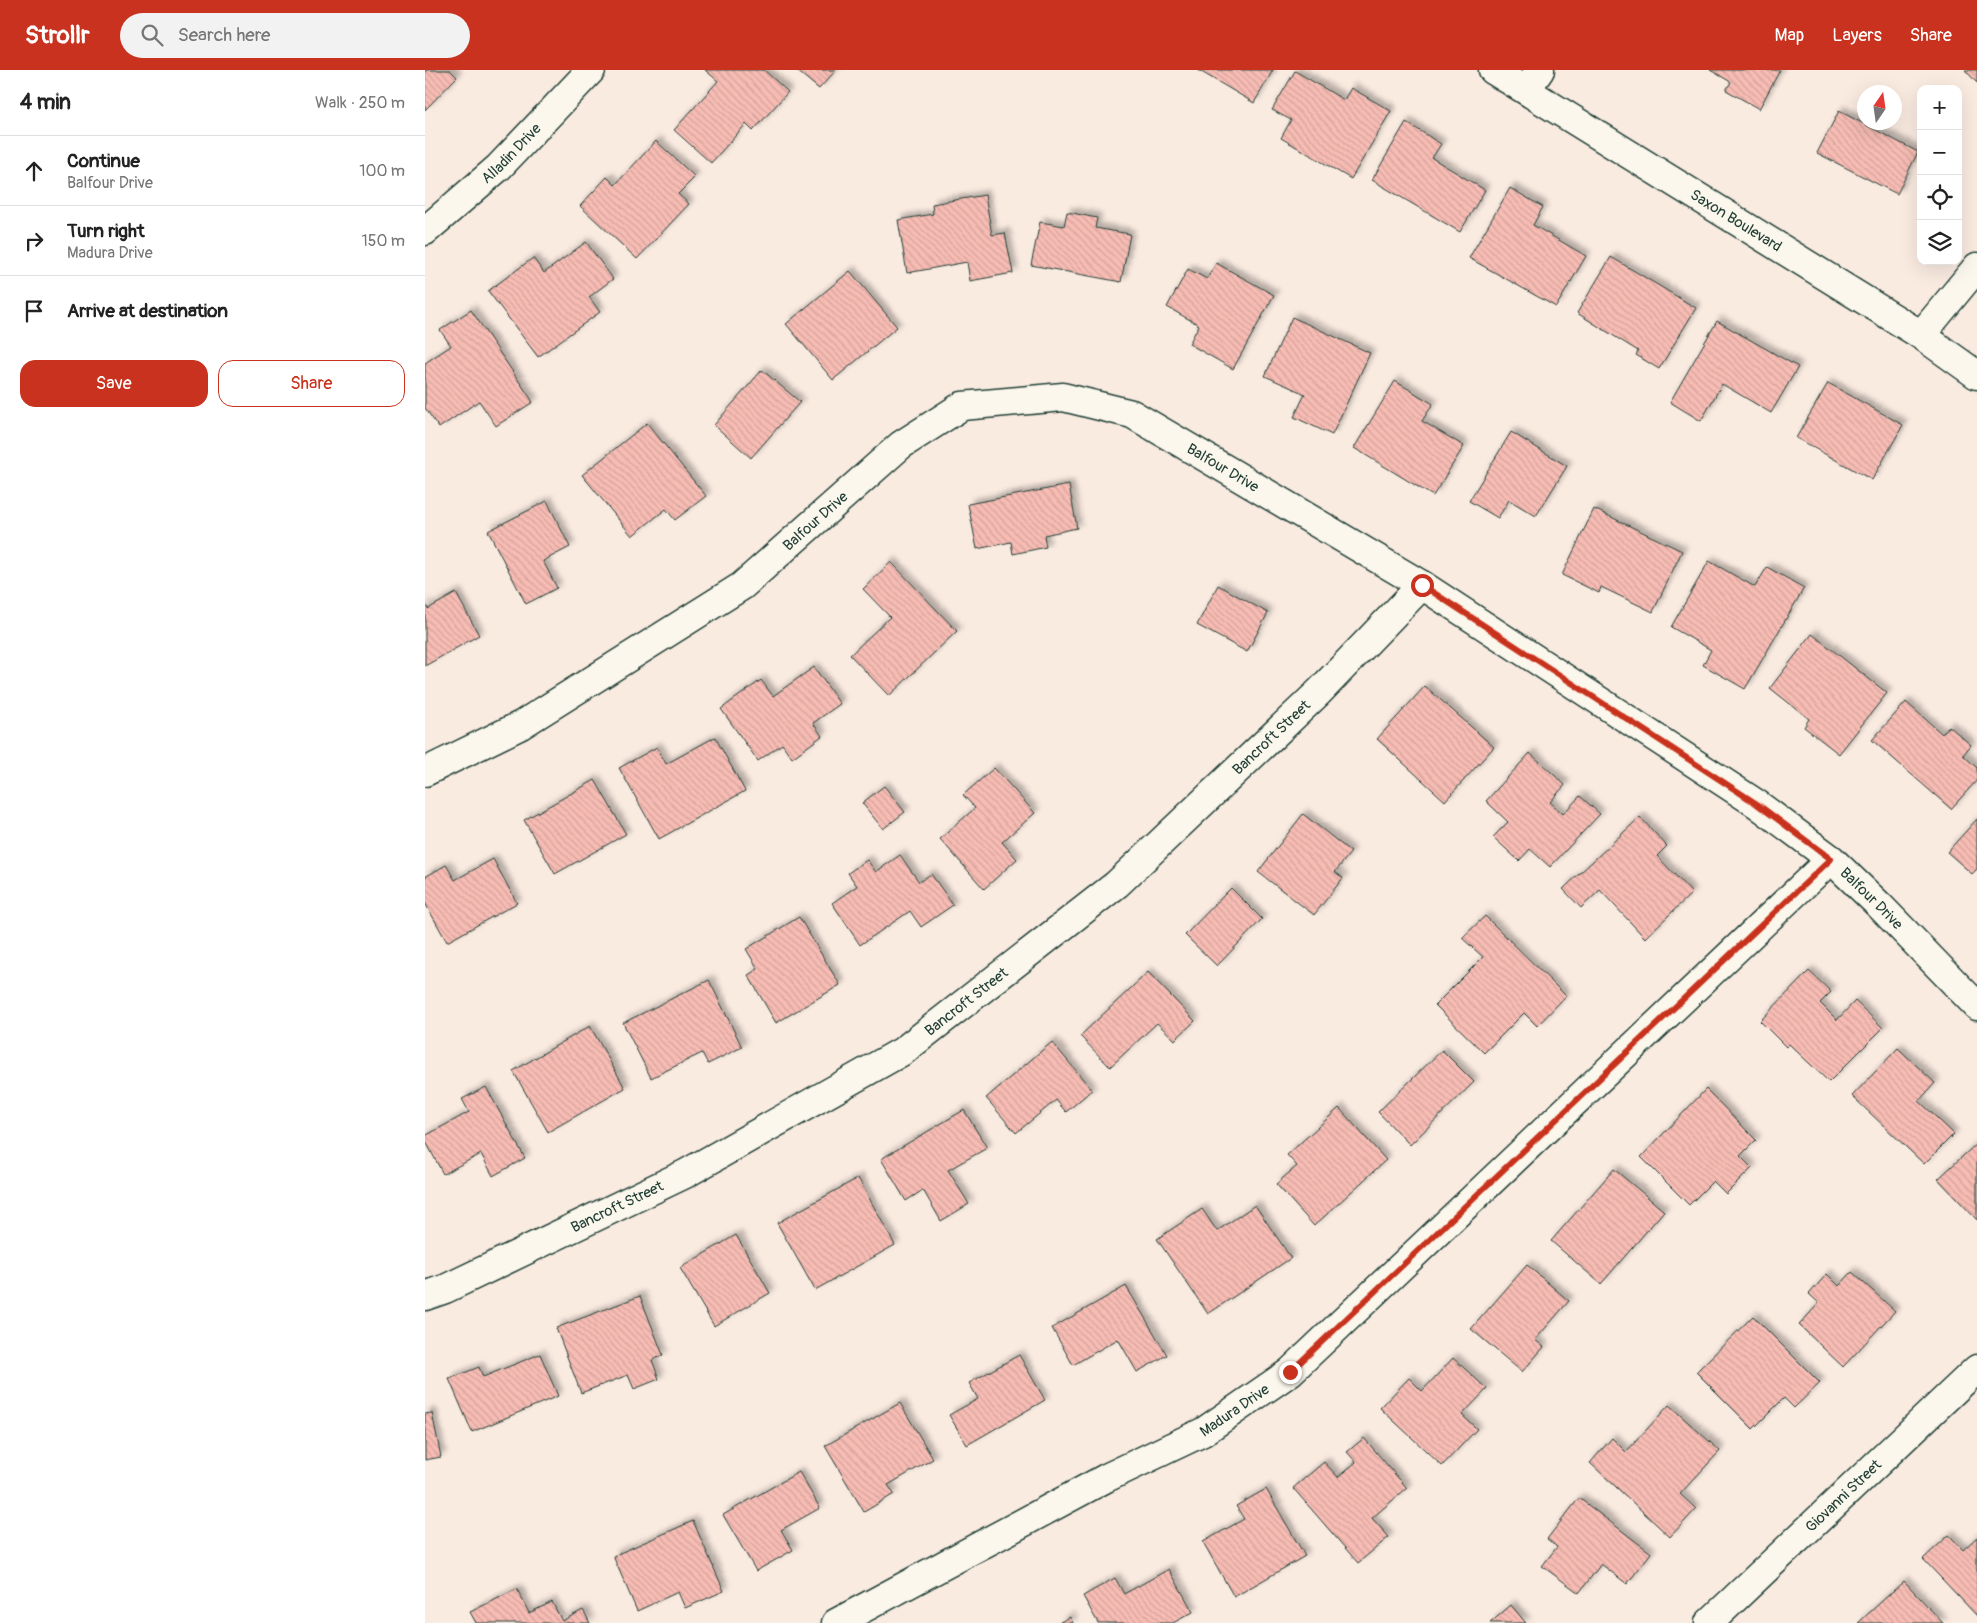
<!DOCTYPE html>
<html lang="en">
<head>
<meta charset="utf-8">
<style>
  body { margin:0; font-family:Pangolin,sans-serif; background:#f2f2f2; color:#222 }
  .controls { position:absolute; right:15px; top:15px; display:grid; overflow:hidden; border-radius:10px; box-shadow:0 5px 20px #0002 }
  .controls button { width:45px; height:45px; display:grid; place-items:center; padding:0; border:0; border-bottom:1px solid #e0e0e0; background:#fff; color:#222; font:25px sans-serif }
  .compass { position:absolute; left:1432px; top:15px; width:45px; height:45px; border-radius:50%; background:#fff; box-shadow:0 5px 20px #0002; rotate:13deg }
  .stop { position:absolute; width:15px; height:15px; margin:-11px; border:4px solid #c8321e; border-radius:50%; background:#fff }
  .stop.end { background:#c8321e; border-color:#fff; box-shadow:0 1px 5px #0008 }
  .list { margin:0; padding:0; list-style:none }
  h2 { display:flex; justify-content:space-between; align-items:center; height:65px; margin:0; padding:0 20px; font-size:21px }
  h2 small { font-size:16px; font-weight:400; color:#767676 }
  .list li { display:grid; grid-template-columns:32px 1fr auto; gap:15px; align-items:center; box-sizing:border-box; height:70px; padding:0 20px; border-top:1px solid #e0e0e0 }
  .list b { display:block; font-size:19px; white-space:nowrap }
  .list p { margin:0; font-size:16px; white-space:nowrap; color:#767676 }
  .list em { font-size:16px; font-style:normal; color:#767676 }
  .actions { display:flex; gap:10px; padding:15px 20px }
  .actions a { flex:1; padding:11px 0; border:1px solid #c8321e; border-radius:15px; text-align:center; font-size:18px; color:#c8321e }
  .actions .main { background:#c8321e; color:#fff }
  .icon { flex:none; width:28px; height:28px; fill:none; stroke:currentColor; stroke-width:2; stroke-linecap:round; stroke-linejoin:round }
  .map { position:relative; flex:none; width:1552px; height:1553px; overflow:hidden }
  header { display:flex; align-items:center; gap:30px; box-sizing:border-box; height:70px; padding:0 25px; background:#c8321e; color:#fff }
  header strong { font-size:24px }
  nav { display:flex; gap:28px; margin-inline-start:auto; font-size:18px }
  .search { width:350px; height:45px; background:#f2f2f2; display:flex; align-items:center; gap:12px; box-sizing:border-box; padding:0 18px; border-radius:28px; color:#767676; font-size:19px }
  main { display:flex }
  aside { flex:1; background:#fff }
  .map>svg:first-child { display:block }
  .building { fill:url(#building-back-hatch); stroke:#1f3d34; filter:url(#shadow) }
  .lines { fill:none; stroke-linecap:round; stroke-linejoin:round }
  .minor-casing { stroke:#1f3d34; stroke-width:31 }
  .major-casing { stroke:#1f3d34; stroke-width:31 }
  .minor { stroke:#fbf7ec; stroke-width:28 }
  .major { stroke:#fbf7ec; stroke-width:28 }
  .route { stroke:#c8321e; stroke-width:6 }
  .labels { text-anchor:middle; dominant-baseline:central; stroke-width:4; stroke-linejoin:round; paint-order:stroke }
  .street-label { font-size:15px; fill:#1f3d34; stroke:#fbf7ec }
</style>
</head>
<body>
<header>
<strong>Strollr</strong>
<div class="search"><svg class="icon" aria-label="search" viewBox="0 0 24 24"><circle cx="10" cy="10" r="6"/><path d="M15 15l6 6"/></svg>Search here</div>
<nav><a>Map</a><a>Layers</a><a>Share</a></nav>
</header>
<main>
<aside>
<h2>4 min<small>Walk · 250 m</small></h2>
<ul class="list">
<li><svg class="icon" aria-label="ahead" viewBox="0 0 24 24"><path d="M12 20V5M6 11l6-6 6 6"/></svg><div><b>Continue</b><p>Balfour Drive</p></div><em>100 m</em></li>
<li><svg class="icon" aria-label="right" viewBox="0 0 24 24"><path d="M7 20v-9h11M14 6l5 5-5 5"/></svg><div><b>Turn right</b><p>Madura Drive</p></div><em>150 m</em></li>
<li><svg class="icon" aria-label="arrive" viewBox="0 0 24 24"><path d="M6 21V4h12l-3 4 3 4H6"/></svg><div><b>Arrive at destination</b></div></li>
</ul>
<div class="actions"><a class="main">Save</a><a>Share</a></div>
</aside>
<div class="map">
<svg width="1552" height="1553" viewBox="0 0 1552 1553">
  <defs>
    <pattern id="building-back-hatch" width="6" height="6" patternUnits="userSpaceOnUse" patternTransform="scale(1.25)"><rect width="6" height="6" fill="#f7bcb4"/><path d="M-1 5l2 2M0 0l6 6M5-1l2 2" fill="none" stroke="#d3a29b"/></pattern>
    <filter id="shadow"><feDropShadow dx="4.5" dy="-4.5" stdDeviation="2.5" flood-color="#0004"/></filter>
  </defs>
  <rect width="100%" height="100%" fill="#faebe1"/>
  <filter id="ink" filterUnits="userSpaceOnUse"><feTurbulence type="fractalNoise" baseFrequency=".02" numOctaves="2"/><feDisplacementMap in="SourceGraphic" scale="10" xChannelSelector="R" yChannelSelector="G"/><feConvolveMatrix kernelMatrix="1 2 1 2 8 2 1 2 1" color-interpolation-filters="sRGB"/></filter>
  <g filter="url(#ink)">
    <path class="building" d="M0,0H25L32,7L0,40Z
      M280,0H339L363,22L328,61L321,54L286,93L249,60L293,11Z
      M371,0H411L394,19Z
      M773,0H848L829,33Z
      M1285,0H1355L1334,39L1301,20L1306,12Z
      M1540,0H1552V13Z
      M870,1L919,30L926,18L966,41L926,109L856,68L866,50L847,40Z
      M1414,41L1493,82L1472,124L1392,83Z
      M981,52L1016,74L1007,88L1060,120L1035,162L947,110Z
      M231,71L270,107L253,124L264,134L212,189L155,136L182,107L190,115Z
      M1085,118L1118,137L1108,155L1161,186L1131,237L1044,188Z
      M560,125L567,165L580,163L588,203L545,211L542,192L482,203L473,150L508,144L507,134Z
      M642,142L672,148L670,158L705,164L696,212L606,195L615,152L639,156Z
      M161,172L188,209L164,227L175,242L113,287L63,221L108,188L119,203Z
      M1186,187L1271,238L1234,299L1211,285L1213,281L1152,243Z
      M791,193L849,225L808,299L764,274L774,255L742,237L763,199L782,209Z
      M425,201L472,257L408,310L361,254Z
      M46,240L108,332L71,356L54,331L14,358L0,338V293L26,276L15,260Z
      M867,247L945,283L907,365L869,347L880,324L840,306Z
      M1292,251L1373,297L1346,343L1297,314L1276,351L1245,332Z
      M337,300L375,332L326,388L289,355Z
      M970,311L1008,334L997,351L1039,376L1008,426L929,378Z
      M1403,313L1478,355L1447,410L1371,368Z
      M222,353L281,426L250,450L241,439L207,466L157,405Z
      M1086,362L1142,396L1111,446L1084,430L1073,448L1044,431Z
      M644,415L652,458L619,465L621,477L588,484L586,472L552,479L543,434Z
      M122,431L145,477L118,491L132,518L101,534L63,461Z
      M1169,439L1257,481L1228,542L1176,517L1174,523L1137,505Z
      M1284,491L1330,517L1342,497L1379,518L1320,619L1278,595L1286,580L1246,557Z
      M466,492L532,561L464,626L425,585L465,547L438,519Z
      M793,515L843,543L822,582L772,555Z
      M31,523L54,565L0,596V533L3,539Z
      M1387,564L1462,623L1414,684L1379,657L1384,649L1345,618Z
      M389,597L415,634L388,653L397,666L367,688L357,674L333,691L296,639L336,610L348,626Z
      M1000,616L1069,677L1020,731L952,669Z
      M1481,632L1517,664L1524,656L1546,675L1538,685L1552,698V710L1526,739L1447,670Z
      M290,667L320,721L234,769L194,698L232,677L241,694Z
      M1105,683L1140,715L1125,732L1138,744L1155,726L1175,744L1125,797L1105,779L1094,791L1068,767L1083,752L1061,731Z
      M569,698L610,743L577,772L592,789L559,819L515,769L550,738L538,725Z
      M170,710L201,764L130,804L99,750Z
      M459,716L480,742L458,759L437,733Z
      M878,744L926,782L910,802L918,808L889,845L833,802Z
      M1215,747L1242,776L1232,786L1267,823L1220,868L1175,820L1156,838L1138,819Z
      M1552,749V799L1547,804L1522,782Z
      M475,785L494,812L506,804L528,835L496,857L485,841L435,875L407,833L432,816L423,803L442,790L451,802Z
      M68,789L92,833L22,872L0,833V807L21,795L30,810Z
      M806,818L837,849L792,896L760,865Z
      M1060,846L1141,926L1112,956L1099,943L1059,983L1010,935L1058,887L1037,868Z
      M374,847L415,915L351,953L323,905L333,899L321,879Z
      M1384,901L1406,922L1395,933L1412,950L1430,931L1458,958L1404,1012L1364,974L1361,977L1335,951Z
      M723,902L770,951L750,970L732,953L685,997L655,966Z
      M284,910L317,977L283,994L277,983L226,1008L198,953Z
      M165,956L200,1018L123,1062L88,1001Z
      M627,972L667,1020L641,1042L631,1030L591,1063L561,1028Z
      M1473,978L1510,1013L1494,1031L1529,1064L1499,1094L1427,1026Z
      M1017,980L1049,1012L985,1075L953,1042Z
      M61,1017L100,1088L68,1106L56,1084L18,1104L0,1070V1066L44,1042L37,1029Z
      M1281,1019L1331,1070L1315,1086L1327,1098L1301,1124L1288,1111L1264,1135L1216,1087Z
      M914,1038L961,1090L889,1156L851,1114L872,1096L862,1085Z
      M539,1040L562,1078L523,1100L544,1134L516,1151L498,1120L481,1131L456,1089Z
      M1552,1073V1150L1513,1109Z
      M1189,1099L1239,1141L1176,1214L1126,1171Z
      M433,1108L470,1175L390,1220L352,1153Z
      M830,1135L866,1188L783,1244L732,1169L777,1139L792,1161Z
      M311,1165L345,1223L289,1256L255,1198Z
      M1102,1195L1144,1231L1110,1270L1119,1277L1097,1302L1046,1259Z
      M1427,1202L1470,1241L1418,1297L1374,1255L1394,1233L1384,1224L1402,1204L1414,1216Z
      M701,1216L742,1285L712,1302L693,1269L648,1295L627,1258Z
      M215,1226L238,1285L227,1290L234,1309L209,1319L203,1305L156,1323L131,1258Z
      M1328,1246L1395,1313L1369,1338L1359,1328L1328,1359L1271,1302Z
      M115,1284L133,1326L47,1362L24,1309L54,1297L58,1307Z
      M594,1285L620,1330L542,1375L524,1345L553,1329L544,1313Z
      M1028,1288L1062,1319L1037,1345L1052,1359L1017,1396L955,1338L984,1308L997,1321Z
      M475,1333L508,1389L463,1415L469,1424L439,1442L400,1376Z
      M1244,1335L1295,1381L1255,1424L1271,1439L1245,1467L1165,1393L1187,1368L1201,1382Z
      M7,1343L16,1387L0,1390V1344Z
      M939,1368L982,1418L947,1448L964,1467L933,1493L868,1418L899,1392L913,1407L931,1392L922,1382Z
      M374,1402L395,1438L356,1460L368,1480L331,1501L298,1445Z
      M841,1419L880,1486L809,1527L778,1472L819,1449L811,1436Z
      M1154,1428L1226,1483L1202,1514L1176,1494L1154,1523L1117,1496L1132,1477L1122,1469Z
      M268,1451L299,1521L260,1538L253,1522L212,1541L188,1486Z
      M1524,1465L1538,1480L1552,1467V1546L1498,1489Z
      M744,1499L768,1542L748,1553H673L658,1526L690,1508L699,1524Z
      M1479,1511L1518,1553H1433Z
      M92,1519L104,1543L127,1532L137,1551L158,1540L165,1553H51L45,1542Z
      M1086,1535L1101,1553H1065Z
      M645,1547L648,1553H633Z"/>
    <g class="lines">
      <defs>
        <g id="minor">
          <path d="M1101,20L1115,0"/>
          <path id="s1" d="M0,161L74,97L166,0"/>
          <path d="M1496,265L1552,197"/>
          <path id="s2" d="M0,702L96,655L317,516L476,375L537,336L638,327L707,344L997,515L1332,734L1406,789L1455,836L1552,936"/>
          <path id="s3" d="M0,1226L20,1219L260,1104L478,981L692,814L894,622L997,515"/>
          <path id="s4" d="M411,1553L681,1408L778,1362L865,1302L1406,789"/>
          <path id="s5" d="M1284,1553L1552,1299"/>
        </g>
        <g id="major">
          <path id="s6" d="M1068,0L1496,265L1552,305"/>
        </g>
      </defs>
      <use href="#minor" class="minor-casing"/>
      <use href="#major" class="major-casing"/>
      <use href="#minor" class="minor"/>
      <use href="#major" class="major"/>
    </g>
  </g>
  <g class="lines" filter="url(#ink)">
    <path class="route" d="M865,1302L1406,789L1332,734L997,515"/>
  </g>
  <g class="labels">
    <g class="street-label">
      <text stroke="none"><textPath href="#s1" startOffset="116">Alladin Drive</textPath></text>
      <text stroke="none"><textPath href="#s6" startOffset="286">Saxon Boulevard</textPath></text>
      <text stroke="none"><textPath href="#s2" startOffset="931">Balfour Drive</textPath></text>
      <text stroke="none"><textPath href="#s2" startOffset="466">Balfour Drive</textPath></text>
      <text stroke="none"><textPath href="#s3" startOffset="1022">Bancroft Street</textPath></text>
      <text stroke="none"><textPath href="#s2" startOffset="1711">Balfour Drive</textPath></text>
      <text stroke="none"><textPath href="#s3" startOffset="618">Bancroft Street</textPath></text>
      <text stroke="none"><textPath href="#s3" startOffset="212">Bancroft Street</textPath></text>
      <text stroke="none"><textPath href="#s4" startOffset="452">Madura Drive</textPath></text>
      <text stroke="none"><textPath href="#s5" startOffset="185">Giovanni Street</textPath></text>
    </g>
  </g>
</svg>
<div class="controls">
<button>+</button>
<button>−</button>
<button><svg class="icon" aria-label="locate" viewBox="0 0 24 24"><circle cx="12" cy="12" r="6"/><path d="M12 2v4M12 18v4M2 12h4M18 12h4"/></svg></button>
<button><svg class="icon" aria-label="layers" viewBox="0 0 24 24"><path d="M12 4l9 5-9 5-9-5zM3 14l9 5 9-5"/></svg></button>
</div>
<svg class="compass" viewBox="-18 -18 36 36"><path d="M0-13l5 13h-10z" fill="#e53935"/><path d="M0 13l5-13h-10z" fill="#767676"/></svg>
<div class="stop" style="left:997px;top:515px"></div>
<div class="stop end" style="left:865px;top:1302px"></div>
</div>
</main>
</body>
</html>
